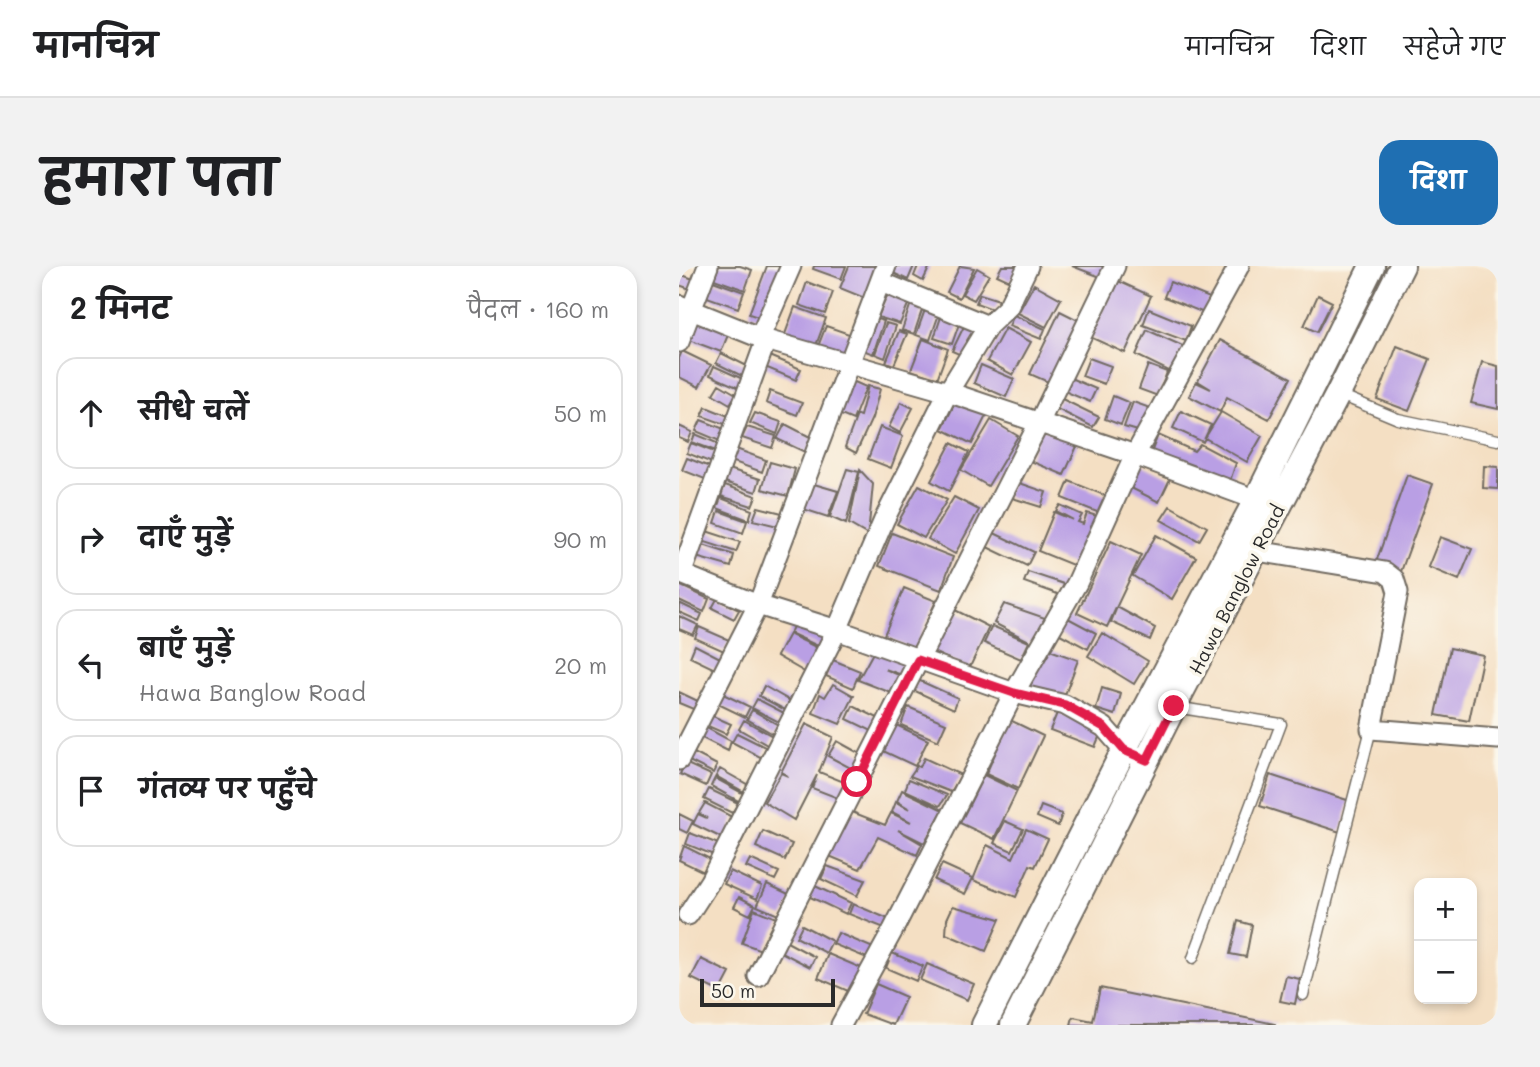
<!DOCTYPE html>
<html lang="hi">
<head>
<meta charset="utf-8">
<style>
  body { margin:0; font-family:Mali,"Playpen Sans Deva",sans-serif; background:#f2f2f2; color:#202124 }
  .controls { position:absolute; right:21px; bottom:21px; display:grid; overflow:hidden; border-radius:14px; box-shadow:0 4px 10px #0003 }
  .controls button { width:63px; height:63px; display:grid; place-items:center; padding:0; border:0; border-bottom:2px solid #e0e0e0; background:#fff; color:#202124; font:35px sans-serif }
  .scale { position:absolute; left:21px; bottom:18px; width:135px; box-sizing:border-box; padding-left:7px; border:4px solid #2b2b2b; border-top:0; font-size:19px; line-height:24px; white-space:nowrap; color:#2b2b2b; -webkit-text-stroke:5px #fbf7ec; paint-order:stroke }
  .stop { position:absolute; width:21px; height:21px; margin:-16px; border:5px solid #e11d48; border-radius:50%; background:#fff }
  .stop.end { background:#e11d48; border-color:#fff; box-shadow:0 2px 7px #0008 }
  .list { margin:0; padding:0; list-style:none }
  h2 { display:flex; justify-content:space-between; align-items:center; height:91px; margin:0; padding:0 28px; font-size:30px }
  h2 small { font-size:23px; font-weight:400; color:#757577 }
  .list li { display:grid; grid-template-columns:46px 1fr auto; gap:21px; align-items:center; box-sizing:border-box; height:112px; margin:0 14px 14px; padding:0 14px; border:2px solid #e0e0e0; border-radius:21px }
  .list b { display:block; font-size:26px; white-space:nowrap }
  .list p { margin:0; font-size:23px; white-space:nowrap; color:#757577 }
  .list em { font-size:23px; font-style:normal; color:#757577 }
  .icon { flex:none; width:38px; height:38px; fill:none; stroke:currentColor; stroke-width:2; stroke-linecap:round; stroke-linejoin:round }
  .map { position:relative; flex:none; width:819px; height:759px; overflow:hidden; border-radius:21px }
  header { display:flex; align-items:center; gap:42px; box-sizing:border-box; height:98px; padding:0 35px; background:#fff; border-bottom:2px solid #e0e0e0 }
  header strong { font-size:33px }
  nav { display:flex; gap:38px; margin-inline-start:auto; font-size:24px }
  .intro { display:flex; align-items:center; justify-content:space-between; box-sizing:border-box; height:168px; padding:0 42px }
  h1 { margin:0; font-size:49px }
  .button { padding:18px 32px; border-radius:21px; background:#1f6fb2; color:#fff; font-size:24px; font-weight:700 }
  main { display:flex; gap:42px; padding:0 42px }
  aside { flex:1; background:#fff; border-radius:21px; box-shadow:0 4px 10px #0003 }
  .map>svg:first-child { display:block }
  .building { fill:#b99fe4 }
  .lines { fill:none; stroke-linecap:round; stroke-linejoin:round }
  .service-casing { stroke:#716a60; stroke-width:13 }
  .minor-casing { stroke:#716a60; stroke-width:23 }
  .tertiary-casing { stroke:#716a60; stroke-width:28 }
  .service { stroke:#fff; stroke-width:10 }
  .minor { stroke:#fff; stroke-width:19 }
  .tertiary { stroke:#fff; stroke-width:24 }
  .route { stroke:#e11d48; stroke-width:9 }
  .labels { text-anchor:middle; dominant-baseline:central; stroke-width:7; stroke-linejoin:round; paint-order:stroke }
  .street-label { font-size:19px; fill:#2b2b2b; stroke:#fbf7ec }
</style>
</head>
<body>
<header>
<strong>मानचित्र</strong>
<nav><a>मानचित्र</a><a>दिशा</a><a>सहेजे गए</a></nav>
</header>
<div class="intro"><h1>हमारा पता</h1><a class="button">दिशा</a></div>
<main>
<aside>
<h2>2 मिनट<small>पैदल · 160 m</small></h2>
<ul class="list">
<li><svg class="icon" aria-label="ahead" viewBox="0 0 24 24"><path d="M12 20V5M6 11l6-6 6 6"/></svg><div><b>सीधे चलें</b></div><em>50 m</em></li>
<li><svg class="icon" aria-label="right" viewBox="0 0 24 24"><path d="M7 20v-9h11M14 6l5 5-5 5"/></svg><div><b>दाएँ मुड़ें</b></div><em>90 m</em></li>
<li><svg class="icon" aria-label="left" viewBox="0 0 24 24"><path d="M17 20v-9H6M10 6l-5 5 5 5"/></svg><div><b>बाएँ मुड़ें</b><p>Hawa Banglow Road</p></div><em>20 m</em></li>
<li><svg class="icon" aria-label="arrive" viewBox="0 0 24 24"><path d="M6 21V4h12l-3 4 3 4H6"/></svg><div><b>गंतव्य पर पहुँचे</b></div></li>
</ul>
</aside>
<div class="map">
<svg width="819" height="759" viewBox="0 0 819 759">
  <rect width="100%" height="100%" fill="#fbf7ec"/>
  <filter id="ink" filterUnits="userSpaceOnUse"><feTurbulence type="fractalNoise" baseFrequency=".0143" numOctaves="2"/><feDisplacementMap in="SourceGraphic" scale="14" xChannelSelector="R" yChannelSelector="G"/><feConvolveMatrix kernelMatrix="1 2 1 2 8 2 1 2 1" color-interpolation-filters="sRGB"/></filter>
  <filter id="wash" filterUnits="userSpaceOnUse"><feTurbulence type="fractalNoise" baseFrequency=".00686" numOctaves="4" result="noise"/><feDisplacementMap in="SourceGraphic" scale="28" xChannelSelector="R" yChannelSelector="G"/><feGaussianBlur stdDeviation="1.57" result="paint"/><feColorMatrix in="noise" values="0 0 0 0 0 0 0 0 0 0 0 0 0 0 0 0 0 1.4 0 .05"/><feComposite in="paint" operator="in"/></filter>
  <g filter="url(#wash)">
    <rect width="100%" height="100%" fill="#f4dfc3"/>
    <g id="blocks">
      <path class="building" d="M40,0H61L73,4L66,24L35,13Z
        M88,0H107L85,53L70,48Z
        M135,0H167L162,13L134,3Z
        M170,0H202L188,33L161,22Z
        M213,0H235L229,14L210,5Z
        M239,0H251L244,15L235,10Z
        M281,0L295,2L280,32L268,26Z
        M323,0H339L331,15L318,9Z
        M393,0H429L424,12Z
        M298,2L310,9L295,34L283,28Z
        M0,8L20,15L17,25L0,19Z
        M437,14L472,30L446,87L411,71Z
        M34,15L65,26L59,42L28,31Z
        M128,16L154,26L146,48L120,39Z
        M491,16L531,32L525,47L485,31Z
        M355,18L382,33L367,61L339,47Z
        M211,23L232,31L221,58L199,51Z
        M301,28L320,34L316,44L297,37Z
        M639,29L653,36L638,66L625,60Z
        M232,37L244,41L235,68L223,64Z
        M116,41L147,52L136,82L105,71Z
        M247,41L261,45L251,74L237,69Z
        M470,43L512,60L507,75L464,59Z
        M264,45L282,52L273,78L255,72Z
        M381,45L405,57L376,119L351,108Z
        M335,49L366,63L362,73L330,60Z
        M18,52L51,64L42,86L10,74Z
        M194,52L205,55L194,88L184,84Z
        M287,56L300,62L287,91L273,85Z
        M207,57L217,60L206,92L196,88Z
        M147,60L176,70L167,94L138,83Z
        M326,62L352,76L334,109L308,95Z
        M468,64L506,81L494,107L457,89Z
        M220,65L228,68L215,99L207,96Z
        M244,73L269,83L258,113L232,104Z
        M541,74L612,112L590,153L548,131L541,146L510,130L517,116L532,123L519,115Z
        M718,80L751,93L730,145L698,133Z
        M3,85L32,99L20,121L0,111V92Z
        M42,87L70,101L65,111L37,97Z
        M91,90L122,103L117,114L86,101Z
        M410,92L432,100L425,118L403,110Z
        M803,96L819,100V143L792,137Z
        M302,99L335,113L327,131L295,117Z
        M469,99L488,106L479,130L460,123Z
        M35,100L66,114L62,123L31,109Z
        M389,111L417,123L411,136L383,124Z
        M171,114L187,121L174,154L157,147Z
        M40,118L57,128L51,138L34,128Z
        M189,120L201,123L193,152L177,187L166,181L178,149L181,150Z
        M91,125L123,137L118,149L87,137Z
        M434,130L451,137L442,159L426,153Z
        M381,132L420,151L414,161L376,142Z
        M278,133L308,148L293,178L263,163Z
        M222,136L234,142L221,167L210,161Z
        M454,136L474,143L466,167L445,161Z
        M27,141L57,153L54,161L23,150Z
        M502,145L532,159L524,176L494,162Z
        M542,146L583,170L568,196L526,172Z
        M76,147L102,156L98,168L71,157Z
        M22,154L53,166L48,178L17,165Z
        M312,154L339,170L309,220L282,204Z
        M106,158L135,173L128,187L98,173Z
        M0,160L13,166L9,176L0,172Z
        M68,161L97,170L93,182L63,172Z
        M201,161L224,170L212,202L189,193Z
        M362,162L399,178L385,209L349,194Z
        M16,168L45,180L42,187L13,176Z
        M479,169L515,185L521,178L557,197L551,215L472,187Z
        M12,177L43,189L38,199L8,187Z
        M272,177L290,186L270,225L252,215Z
        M57,183L87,194L83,206L52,195Z
        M8,192L36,203L31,215L3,204Z
        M91,196L116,203L109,230L83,223Z
        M462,198L491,213L480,236L450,221Z
        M805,200L819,201V223L804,222Z
        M50,203L81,213L77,226L46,216Z
        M168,203L180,206L167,258L151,251Z
        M181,204L194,218L189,269L170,258Z
        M728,209L754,218L720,311L695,302Z
        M332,214L367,226L362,241L327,230Z
        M390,215L430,231L423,248L383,232Z
        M128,216L159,225L149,251L118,241Z
        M46,219L77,230L73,240L42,230Z
        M240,219L268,234L245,272L218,258Z
        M275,231L300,244L276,288L249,273Z
        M42,232L73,244L70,254L38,242Z
        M381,239L403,249L399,256L404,258L408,247L421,251L401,302L359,285L375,246L394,254L377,245Z
        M491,240L528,261L520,275L482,254Z
        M79,241L107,248L103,261L74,254Z
        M40,245L68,255L64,267L36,257Z
        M27,265L61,276L57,286L23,275Z
        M213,267L274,291L262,324L200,300Z
        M315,267L355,286L348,300L308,281Z
        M477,269L517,291L493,333L454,310Z
        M761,271L793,283L780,314L749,301Z
        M432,275L462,289L428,361L398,347Z
        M21,278L55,289L52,301L17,291Z
        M349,306L388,319L384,330L345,316Z
        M0,319L30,333L25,346L0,334Z
        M225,322L257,335L235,384L205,369Z
        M38,333L60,344L55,353L33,342Z
        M0,337L23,348L20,355L0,346Z
        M325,338L366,352L354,377L315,357Z
        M438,341L476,362L471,374L432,356Z
        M272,342L310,361L290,403L252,385Z
        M0,350L19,359L14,369L0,363Z
        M387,351L417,367L409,383L379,367Z
        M116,356L148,370L143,382L111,367Z
        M313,360L350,376L342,393L305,377Z
        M20,361L50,374L45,385L16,372Z
        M423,367L469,395L455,418L409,390Z
        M110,368L143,384L129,408L98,390Z
        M16,379L47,395L42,406L11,391Z
        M365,382L399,394L384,434L350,422Z
        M771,382L804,389L790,455L757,449Z
        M196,383L226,394L223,409L206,403L222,410L215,428L179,414Z
        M154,394L181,405L174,422L147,410Z
        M239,414L279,432L275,443L234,424Z
        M154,418L175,430L161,458L134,447L141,428L146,431Z
        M85,420L113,436L108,445L80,430Z
        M423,422L442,428L436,449L417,443Z
        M0,426L23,437L19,445L0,437Z
        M40,426L71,441L66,451L35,436Z
        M78,433L107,448L102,457L73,442Z
        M174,440L205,455L199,468L168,453Z
        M229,441L267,457L259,475L222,459Z
        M73,444L101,460L96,469L68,453Z
        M27,447L52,458L47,468L22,457Z
        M378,447L423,464L416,481L371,464Z
        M65,454L95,471L90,480L60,463Z
        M331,454L364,470L339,523L307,508Z
        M127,458L154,471L140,506L170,518L164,534L133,522L138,509L115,554L85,536L102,507L109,510L102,506Z
        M215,458L249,474L236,500L202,484Z
        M24,460L52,475L49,485L19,470Z
        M58,467L88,482L83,492L53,476Z
        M158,475L187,491L179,506L149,490Z
        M11,485L38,499L34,507L6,493Z
        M245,492L282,509L272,526L231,510L238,500L241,501Z
        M6,497L32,509L27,520L1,508Z
        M41,503L71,520L67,527L37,510Z
        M305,509L338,525L315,573L281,557Z
        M591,509L671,535L661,566L581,540Z
        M36,512L65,528L61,536L32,520Z
        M230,513L268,529L261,540L226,524Z
        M30,523L59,537L53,547L25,533Z
        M223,524L264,544L245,577L219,564L243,578L238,589L199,571L181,603L143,587L168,544L206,559L212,547L232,556L213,546L217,536L231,543L218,535Z
        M26,537L55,552L47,574L14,558L19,548L28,552L20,547Z
        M362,540L383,548L379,560L358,551Z
        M0,548L14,555L8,567L0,563Z
        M326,555L344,563L333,585L315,577Z
        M347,563L369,573L356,601L351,599L337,631L294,614L308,579L334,592Z
        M84,565L113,578L106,594L77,581Z
        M11,567L42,579L37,590L7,578Z
        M5,580L33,594L27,607L0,594Z
        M71,593L100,606L96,614L67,601Z
        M263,598L294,612L286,628L255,614Z
        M148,600L186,614L178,630L142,613Z
        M51,605L83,620L78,633L45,618Z
        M88,618L114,630L104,651L78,640Z
        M134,619L172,637L167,648L129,630Z
        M60,631L76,639L71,649L55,641Z
        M174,638L212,654L208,663L170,648Z
        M274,640L321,653L307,685L267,668L268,653Z
        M75,643L102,654L85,685L63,677Z
        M559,655L573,659L567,691L551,688Z
        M123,659L153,675L147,687L117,671Z
        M159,667L199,684L195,695L154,678Z
        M106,675L136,691L131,701L100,685Z
        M213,687L244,700L237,715L207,702Z
        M149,688L187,704L176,728L139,712Z
        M22,693L51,707L41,726L12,712Z
        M248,698L295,718L288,734L241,714Z
        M607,710L621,713L616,738L601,735Z
        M197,718L227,731L214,759L184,748Z
        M421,722L596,758V759H392L394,751L414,755Z"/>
    </g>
  </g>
  <g filter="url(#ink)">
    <use href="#blocks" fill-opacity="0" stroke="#716a60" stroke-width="2"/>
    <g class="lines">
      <defs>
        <path id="service" d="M659,128L719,153L819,174
          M496,441L602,458L514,692
          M624,729L692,463"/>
        <path id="minor" d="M202,16L309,60
          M0,39L87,74L269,126L456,189L589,238
          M81,71L112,0
          M0,76L29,0
          M578,285L706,306L715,313L719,326L692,463L819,473
          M3,306L87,74
          M0,307L79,339L158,364L335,427L386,439L425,461L445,484L456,489
          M0,494L79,339L207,0
          M9,649L31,615L158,364L205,254L269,126L309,60L329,41L349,0
          M79,710L360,157L436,0
          M162,759L214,664L335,427L398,317L456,189L560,0"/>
        <path id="tertiary" d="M305,759L445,484L577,234L693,0
          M334,759L495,440L659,128L723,0"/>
      </defs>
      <use href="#service" class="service-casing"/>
      <use href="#minor" class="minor-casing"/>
      <use href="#tertiary" class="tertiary-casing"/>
      <use href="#service" class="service"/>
      <use href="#minor" class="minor"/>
      <use href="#tertiary" class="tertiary"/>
    </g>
  </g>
  <g class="lines" filter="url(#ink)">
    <path class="route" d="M178,516L239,394L335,427L386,439L425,461L445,484L468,494L495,440"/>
  </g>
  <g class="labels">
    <g class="street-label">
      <text transform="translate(557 323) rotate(-63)">Hawa Banglow Road</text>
    </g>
  </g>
</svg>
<div class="controls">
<button>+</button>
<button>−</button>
</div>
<div class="scale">50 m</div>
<div class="stop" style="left:178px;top:516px"></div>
<div class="stop end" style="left:495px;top:440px"></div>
</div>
</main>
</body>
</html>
